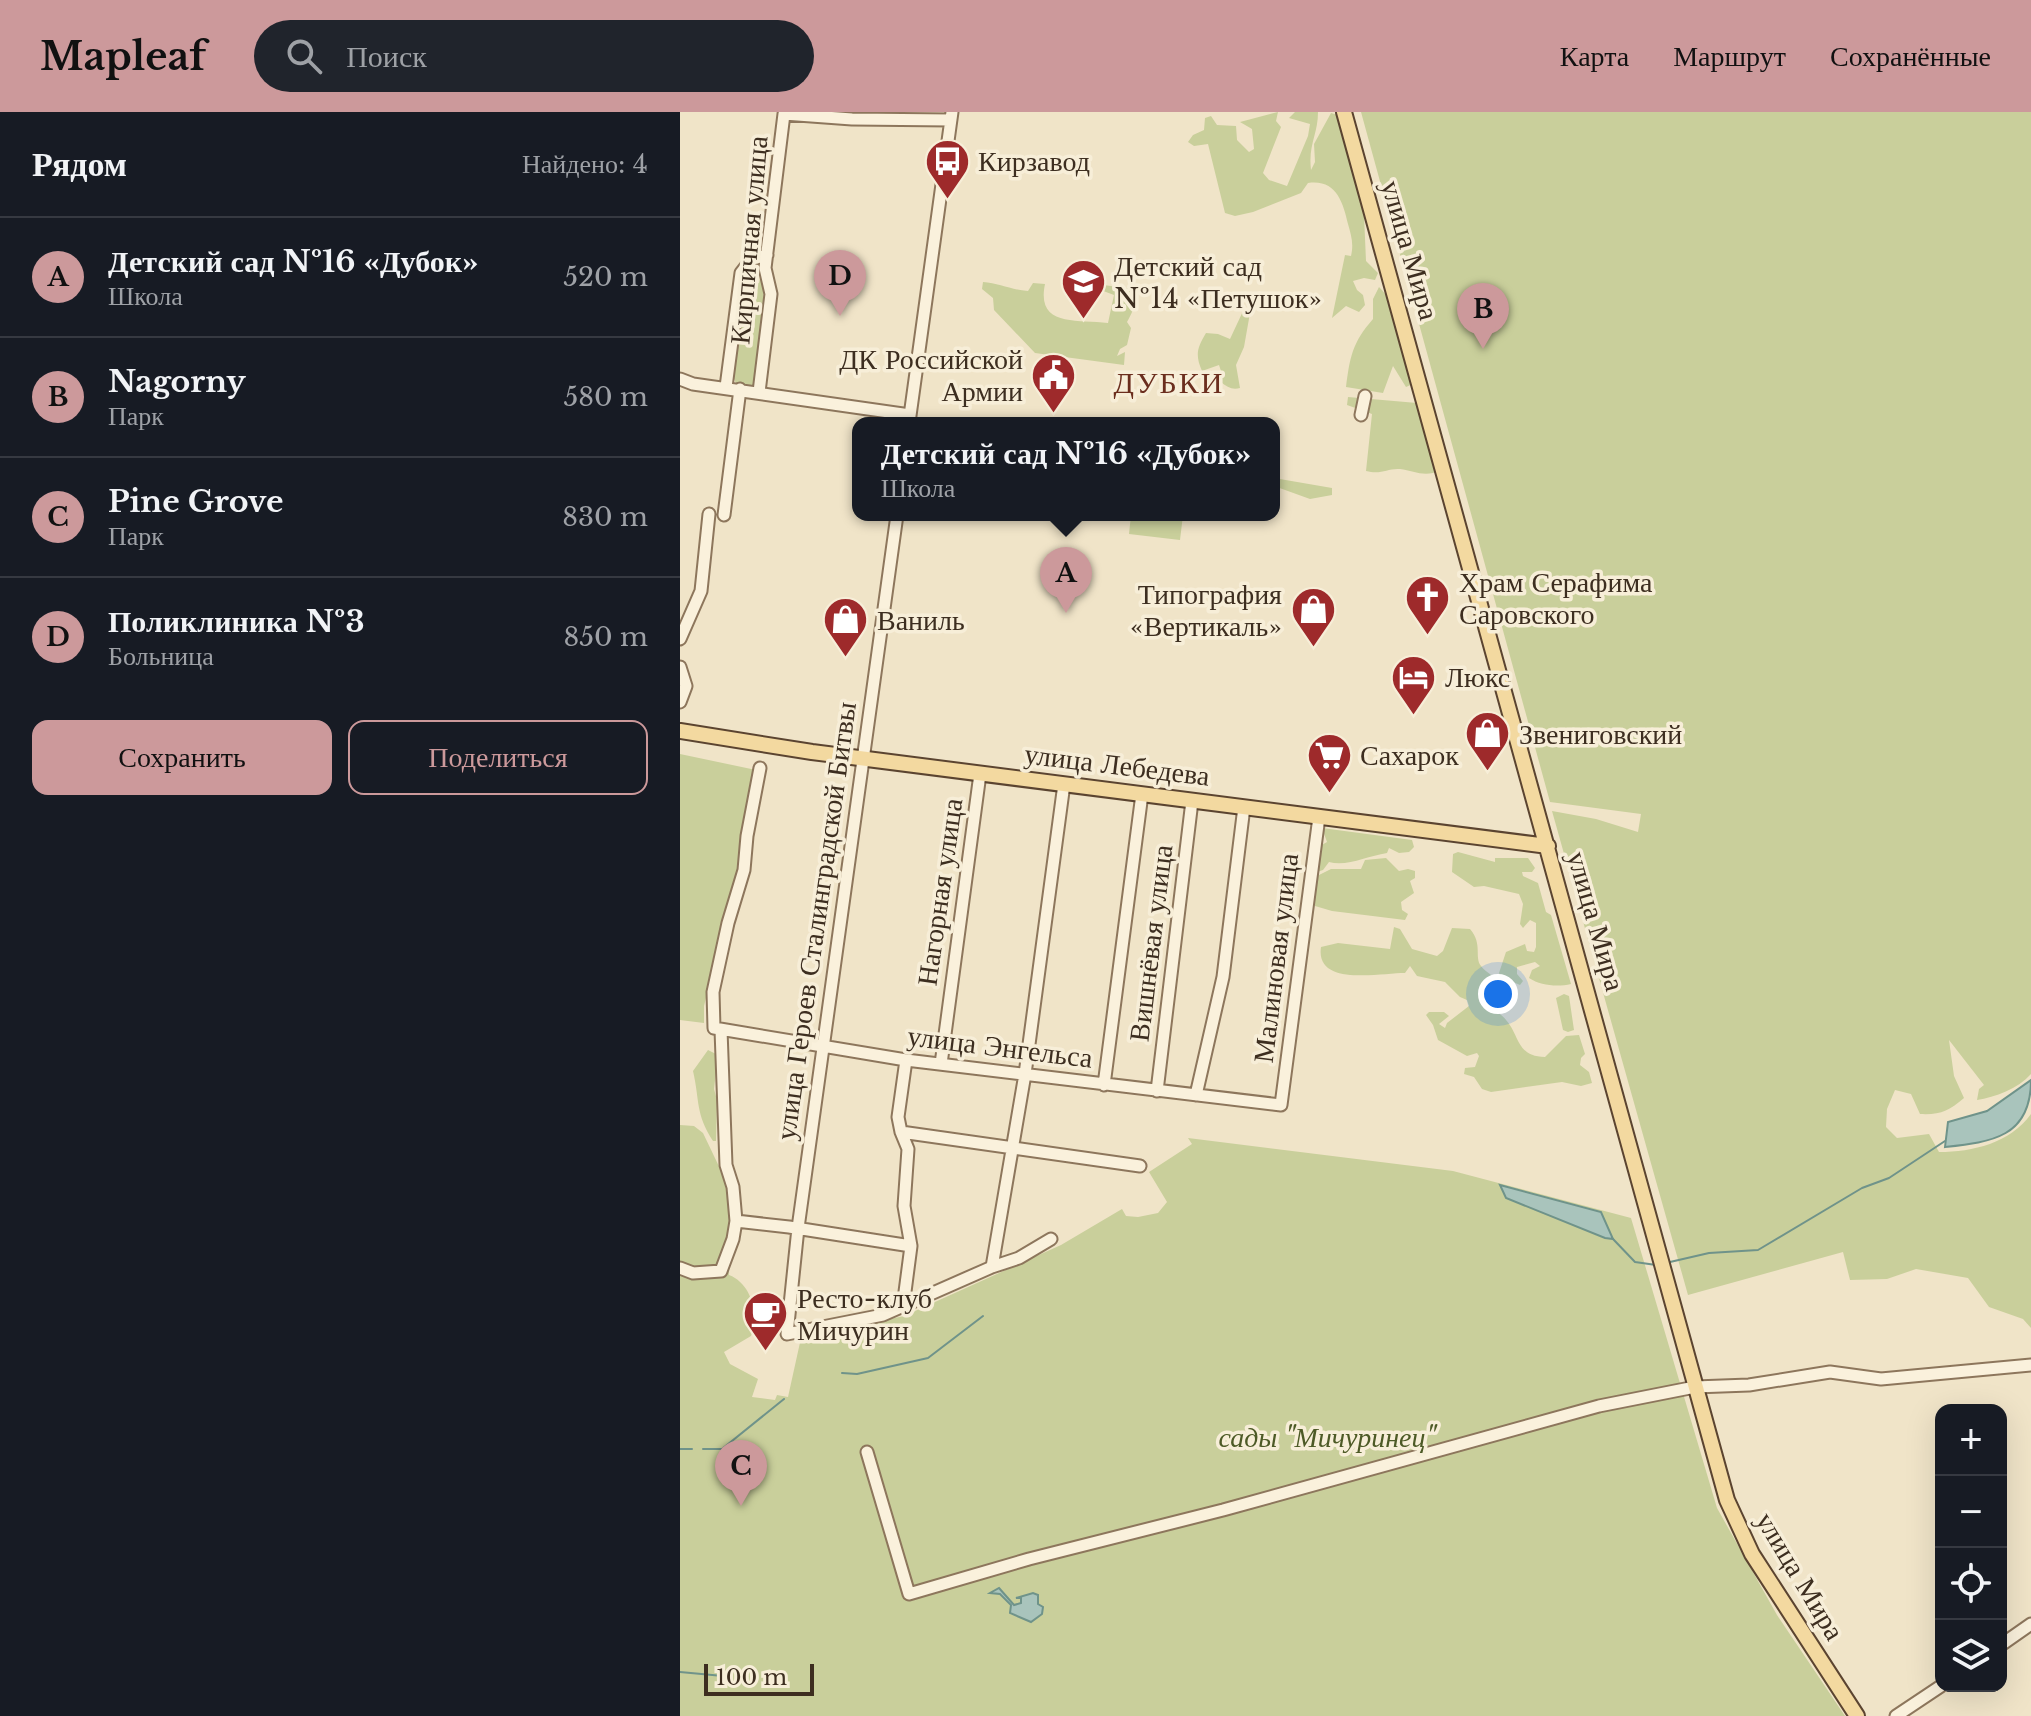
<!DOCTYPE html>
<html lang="ru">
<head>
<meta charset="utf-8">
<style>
  body { margin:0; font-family:"Libre Baskerville",serif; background:#20242c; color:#f1f3f6 }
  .controls { position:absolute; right:24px; bottom:24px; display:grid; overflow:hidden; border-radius:16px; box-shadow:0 8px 32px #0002 }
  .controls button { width:72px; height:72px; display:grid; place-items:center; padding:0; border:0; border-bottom:2px solid #363941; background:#171b24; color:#f1f3f6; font:40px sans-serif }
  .scale { position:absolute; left:24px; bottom:20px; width:110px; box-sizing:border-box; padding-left:8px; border:4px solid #3d2e20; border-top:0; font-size:22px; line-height:28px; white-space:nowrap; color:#3d2e20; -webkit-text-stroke:6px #f7eed8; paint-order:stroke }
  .you { position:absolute; left:818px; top:882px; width:28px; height:28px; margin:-20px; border:6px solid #fff; border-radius:50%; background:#1a73e8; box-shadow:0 0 0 12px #1a73e833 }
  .badge { display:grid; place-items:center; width:52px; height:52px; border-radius:50%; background:#cc999b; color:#111; font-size:26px; font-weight:700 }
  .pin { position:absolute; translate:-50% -66px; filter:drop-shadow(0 2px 4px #0008) }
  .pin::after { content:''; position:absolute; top:42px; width:28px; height:24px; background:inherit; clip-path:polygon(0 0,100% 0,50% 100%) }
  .popup { position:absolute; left:172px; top:305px; width:428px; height:104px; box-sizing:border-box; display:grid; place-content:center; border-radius:16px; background:#171b24; filter:drop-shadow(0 2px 6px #0005); font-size:26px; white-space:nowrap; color:#9ea1a6 }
  .popup b { font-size:30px; color:#f1f3f6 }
  .popup::after { content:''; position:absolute; left:50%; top:100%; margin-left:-16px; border:16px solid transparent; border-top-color:#171b24 }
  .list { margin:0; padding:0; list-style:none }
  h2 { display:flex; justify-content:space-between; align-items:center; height:104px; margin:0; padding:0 32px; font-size:34px }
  h2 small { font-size:26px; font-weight:400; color:#9ea1a6 }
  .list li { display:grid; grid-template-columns:52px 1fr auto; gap:24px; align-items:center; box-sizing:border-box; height:120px; padding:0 32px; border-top:2px solid #363941 }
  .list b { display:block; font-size:30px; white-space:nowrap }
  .list p { margin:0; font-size:26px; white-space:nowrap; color:#9ea1a6 }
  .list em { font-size:26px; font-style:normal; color:#9ea1a6 }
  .actions { display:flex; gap:16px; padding:24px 32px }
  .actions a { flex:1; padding:18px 0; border:2px solid #cc999b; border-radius:16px; text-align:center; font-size:28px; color:#cc999b }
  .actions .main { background:#cc999b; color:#111 }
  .icon { flex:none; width:44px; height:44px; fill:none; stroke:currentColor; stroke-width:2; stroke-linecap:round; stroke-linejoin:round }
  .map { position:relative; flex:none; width:1351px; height:1604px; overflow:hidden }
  header { display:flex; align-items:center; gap:48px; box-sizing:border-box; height:112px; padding:0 40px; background:#cc999b; color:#111 }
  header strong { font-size:38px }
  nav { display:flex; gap:44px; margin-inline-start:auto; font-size:28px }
  .search { width:560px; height:72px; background:#20242c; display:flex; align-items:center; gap:20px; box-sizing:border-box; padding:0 28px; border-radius:44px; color:#9ea1a6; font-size:30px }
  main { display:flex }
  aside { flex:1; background:#171b24 }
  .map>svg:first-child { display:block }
  .green { fill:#c9cf9b }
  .water { fill:#a9c4bc; stroke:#6f938a; stroke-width:2 }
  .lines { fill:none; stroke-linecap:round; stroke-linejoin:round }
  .stream { stroke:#6f938a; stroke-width:2 }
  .minor-casing { stroke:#8d765c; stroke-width:15 }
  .major-casing { stroke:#5b4430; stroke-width:18 }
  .minor { stroke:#faf1dc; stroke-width:11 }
  .major { stroke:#f3d9a0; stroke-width:14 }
  .labels { text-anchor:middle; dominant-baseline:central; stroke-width:7; stroke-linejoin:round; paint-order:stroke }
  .poi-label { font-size:28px; fill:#3d2e20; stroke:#f7eed8; text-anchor:start }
  .street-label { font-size:28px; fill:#3d2e20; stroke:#f7eed8 }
  .park-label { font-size:28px; font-style:italic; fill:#4d5a26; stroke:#f7eed8 }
  .neighbourhood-label { font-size:30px; letter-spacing:2px; fill:#6b2e1e; stroke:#f7eed8 }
</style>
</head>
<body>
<header>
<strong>Mapleaf</strong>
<div class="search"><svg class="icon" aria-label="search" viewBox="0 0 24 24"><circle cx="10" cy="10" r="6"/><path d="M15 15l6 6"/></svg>Поиск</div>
<nav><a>Карта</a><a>Маршрут</a><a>Сохранённые</a></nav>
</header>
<main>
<aside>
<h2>Рядом<small>Найдено: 4</small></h2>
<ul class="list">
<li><span class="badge">A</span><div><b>Детский сад №16 «Дубок»</b><p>Школа</p></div><em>520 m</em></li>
<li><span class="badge">B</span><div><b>Nagorny</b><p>Парк</p></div><em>580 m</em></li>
<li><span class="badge">C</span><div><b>Pine Grove</b><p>Парк</p></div><em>830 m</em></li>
<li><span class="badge">D</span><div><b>Поликлиника №3</b><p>Больница</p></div><em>850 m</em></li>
</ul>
<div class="actions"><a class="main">Сохранить</a><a>Поделиться</a></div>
</aside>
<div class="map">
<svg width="1351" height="1604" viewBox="0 0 1351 1604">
  <rect width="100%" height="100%" fill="#f0e4c8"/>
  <path class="green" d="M598,0L596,9L601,15L583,61L589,68L607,74L628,24L630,12L609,6L615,0H638C638,23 628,32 631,58L635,50L634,32L651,1L661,4L684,103L686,149L698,161L695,168L684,166L673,169L677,178L683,183L685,193L679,200L666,194L652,206L665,143L671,144C674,131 671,123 668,112C663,90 656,67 628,71L621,81L573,100L555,104L545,101L528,32L514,34L508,30L513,23L524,18L525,6L531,4L537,13L556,14L557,28L569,40L574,37L572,17L560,10Z
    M681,0H1351V962C1338,977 1315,985 1297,988L1299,977L1304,973L1269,928L1274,964L1284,986C1269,999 1260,1003 1240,1002L1231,982L1215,978L1207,997L1206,1015L1217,1026L1249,1022L1259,1040C1293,1040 1330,1031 1351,1002V1216L1343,1207L1309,1195L1288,1166L1236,1157L1207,1167L1170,1168L1163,1140L1008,1183L872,699L916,707L958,720L961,702L870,690Z
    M69,159H74L72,170L79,171L81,161L85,171L81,206L86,210L79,271L72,276L57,274L53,264L65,166Z
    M303,170C319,171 332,178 348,179L353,171L365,172C356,215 396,207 428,211L434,183L410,174L416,172L453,177C458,189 453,199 447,210L451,216L447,233L440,237L437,244L445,240L444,253L355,241L314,198L313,186L302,177Z
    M699,175C720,194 726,245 733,272L726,275L713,254L703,281L666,275C670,245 672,231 693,207V187Z
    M564,197L570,201L564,235L556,253L560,276C552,278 547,275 541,270L542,262L539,253L522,259C515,243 517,236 526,221L538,222L550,227Z
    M668,285L737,291L747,303L760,358C746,366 734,359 720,357C707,356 702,363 686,359L692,302L667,293Z
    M594,366L652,376V383L630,387L594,374Z
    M451,403H503L500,428L449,422Z
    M0,642L76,658L57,760L24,894V911L0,908Z
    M642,716L732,728L734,735L729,740L719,741L709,736L707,741C687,744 667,755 649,750L643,758L634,761L640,734L647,730Z
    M778,740L815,750V746H848L855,756L852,760H842L843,764L858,771L866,800L871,803L891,872C878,875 861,874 849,866L852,858L860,854L855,850L837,855V862L843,869L840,873L821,865L819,861L826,840L845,832L847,839L854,840L856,835V811L850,808L843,816L840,812L843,792L839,782L804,774L794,775L772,760L773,742Z
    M706,746L719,759L728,757L735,759V766L730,769L734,781L721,790L722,798L728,802L725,808L652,799L635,794L632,788L637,764L651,757H681L685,748Z
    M714,815L720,817L732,837L757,844L763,839L772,816L790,817C803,832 794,845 801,854C806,861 816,865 822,871L819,876H809L805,879L813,883L816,890L809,892L808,895C845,911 828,944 865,945L886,924L899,923L905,942L901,946L900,953L909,960L912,971L901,974L882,970L811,980L802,977L794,965L784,962L785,956L795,955L799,944L797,941L787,944L758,928L753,913L746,903L749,900H764L769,904L759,912L765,916L767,911L789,894L787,888L780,885L765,870L737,864L730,854L725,861C701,861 635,875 641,835L658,831L710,837Z
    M884,882L889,884L894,918L888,920L883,918L876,886Z
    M28,938L38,943L34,977L37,988L36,1029H33C15,1001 20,989 13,959Z
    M0,1013L14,1014L23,1021L45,1067L50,1085L49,1163C72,1172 79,1202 71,1224L44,1240L50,1252L78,1267L72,1285L95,1288L97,1283L108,1285L121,1226L224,1204L381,1133L442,1097L446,1104L458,1105L478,1101L487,1090L469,1060L512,1032L508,1026L773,1059L951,1106L1037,1396L1097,1503L1165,1604H0Z"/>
  <path class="water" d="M1351,968C1351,1025 1312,1030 1265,1035L1268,1010L1307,999Z
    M820,1073L921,1100L933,1127L925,1126L826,1086Z
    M319,1476L334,1493L341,1491V1486H336L353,1481L358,1483V1492L363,1495L362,1502L351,1510L330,1501L331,1493L320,1482L310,1481Z"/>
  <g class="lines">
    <path class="stream" d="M933,1127L955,1150L976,1153
      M990,1150L1029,1141L1078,1138L1182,1076L1209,1066L1265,1029
      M162,1261L177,1262L248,1246L303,1204
      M0,1337H12
      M23,1337H42L104,1287
      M0,1560L43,1564"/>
    <defs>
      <path id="minor" d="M0,267L13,272L230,303
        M46,275L61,161L72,147L87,143
        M79,280L91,182L85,156L104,2L172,7L271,8
        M681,303L685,284
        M229,311L272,0
        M44,403L60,277
        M217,403L118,1116L107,1222L203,1203L312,1155L339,1146L371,1127
        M0,527L21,479L29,402
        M0,555L6,574L0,590
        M80,656L67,724L64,758L48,811L33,880L34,916L226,948L601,993L639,705
        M261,952L300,662
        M424,973L462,682
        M477,979L512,689
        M516,983L543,865L564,695
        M221,1020L460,1054
        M56,1109L109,1115L231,1134
        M312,1155L345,962L384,672
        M0,1156L13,1161L41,1159L53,1127L56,1109L53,1075L46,1053L41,918
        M223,1195L231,1134L224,1094L228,1037L221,1020L218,1005L226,948
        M187,1340L229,1482L349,1447L543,1398L919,1294L1015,1275L1069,1273L1150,1260L1201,1267L1351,1253
        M1321,1533L1351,1512
        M1216,1604L1261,1574"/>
      <path id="major" d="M664,0L1047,1388L1072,1442L1177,1604
        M0,619L132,640L868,734"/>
    </defs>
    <use href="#minor" class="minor-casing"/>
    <use href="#major" class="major-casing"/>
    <use href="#minor" class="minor"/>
    <use href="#major" class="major"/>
  </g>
  <defs>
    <symbol id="bus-pin" viewBox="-11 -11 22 30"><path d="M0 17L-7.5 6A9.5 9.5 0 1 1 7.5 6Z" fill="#9e2a2b" stroke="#f7eed8"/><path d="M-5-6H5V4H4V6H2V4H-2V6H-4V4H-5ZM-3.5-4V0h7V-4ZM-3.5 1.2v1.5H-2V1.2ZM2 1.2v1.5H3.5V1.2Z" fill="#fff"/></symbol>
    <symbol id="school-pin" viewBox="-11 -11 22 30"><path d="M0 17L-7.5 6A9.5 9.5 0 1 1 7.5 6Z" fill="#9e2a2b" stroke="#f7eed8"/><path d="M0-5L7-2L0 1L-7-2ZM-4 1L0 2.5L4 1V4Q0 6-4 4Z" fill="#fff"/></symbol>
    <symbol id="civic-pin" viewBox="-11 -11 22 30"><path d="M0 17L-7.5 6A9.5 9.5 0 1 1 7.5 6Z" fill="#9e2a2b" stroke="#f7eed8"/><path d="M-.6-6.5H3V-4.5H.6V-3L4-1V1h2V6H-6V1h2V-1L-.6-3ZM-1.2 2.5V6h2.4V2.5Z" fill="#fff"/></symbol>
    <symbol id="church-pin" viewBox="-11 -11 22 30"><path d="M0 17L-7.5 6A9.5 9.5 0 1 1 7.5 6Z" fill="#9e2a2b" stroke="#f7eed8"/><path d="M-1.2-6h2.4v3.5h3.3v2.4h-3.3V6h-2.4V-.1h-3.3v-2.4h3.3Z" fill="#fff"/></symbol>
    <symbol id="shop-pin" viewBox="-11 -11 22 30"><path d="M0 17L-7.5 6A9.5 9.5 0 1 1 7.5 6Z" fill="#9e2a2b" stroke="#f7eed8"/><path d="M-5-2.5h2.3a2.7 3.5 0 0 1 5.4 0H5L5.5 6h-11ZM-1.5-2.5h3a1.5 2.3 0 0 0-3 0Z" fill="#fff"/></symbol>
    <symbol id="hotel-pin" viewBox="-11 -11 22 30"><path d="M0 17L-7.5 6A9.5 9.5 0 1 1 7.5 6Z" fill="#9e2a2b" stroke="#f7eed8"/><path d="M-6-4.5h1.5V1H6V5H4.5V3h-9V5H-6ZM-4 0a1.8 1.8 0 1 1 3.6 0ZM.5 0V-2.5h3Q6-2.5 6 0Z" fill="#fff"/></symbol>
    <symbol id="supermarket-pin" viewBox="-11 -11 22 30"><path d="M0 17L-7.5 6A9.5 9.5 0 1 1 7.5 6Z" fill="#9e2a2b" stroke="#f7eed8"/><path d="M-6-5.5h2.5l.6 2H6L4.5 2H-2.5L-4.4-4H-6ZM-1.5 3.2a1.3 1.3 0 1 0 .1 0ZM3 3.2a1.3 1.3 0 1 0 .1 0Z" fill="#fff"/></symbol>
    <symbol id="cafe-pin" viewBox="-11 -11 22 30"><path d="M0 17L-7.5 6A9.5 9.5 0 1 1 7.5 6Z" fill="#9e2a2b" stroke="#f7eed8"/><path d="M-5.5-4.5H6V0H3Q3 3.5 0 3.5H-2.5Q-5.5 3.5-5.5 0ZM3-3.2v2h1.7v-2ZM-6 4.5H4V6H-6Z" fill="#fff"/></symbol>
  </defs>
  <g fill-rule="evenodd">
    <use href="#bus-pin" x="242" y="24" width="51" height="69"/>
    <use href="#school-pin" x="378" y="144" width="51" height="69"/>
    <use href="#civic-pin" x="348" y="238" width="51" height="69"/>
    <use href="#church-pin" x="722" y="460" width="51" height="69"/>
    <use href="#shop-pin" x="608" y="472" width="51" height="69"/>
    <use href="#shop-pin" x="140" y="482" width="51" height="69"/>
    <use href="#hotel-pin" x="708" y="540" width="51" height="69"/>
    <use href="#shop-pin" x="782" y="596" width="51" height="69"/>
    <use href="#supermarket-pin" x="624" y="618" width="51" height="69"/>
    <use href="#cafe-pin" x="60" y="1176" width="51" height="69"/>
  </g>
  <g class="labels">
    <g class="poi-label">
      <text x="298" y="49">Кирзавод</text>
      <text x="434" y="154">Детский сад<tspan x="434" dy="32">№14 «Петушок»</tspan></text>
      <text x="343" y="247" text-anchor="end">ДК Российской<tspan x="343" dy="32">Армии</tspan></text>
      <text x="779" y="470">Храм Серафима<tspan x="779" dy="32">Саровского</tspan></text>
      <text x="602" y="482" text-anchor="end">Типография<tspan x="602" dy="32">«Вертикаль»</tspan></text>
      <text x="197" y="508">Ваниль</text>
      <text x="765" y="565">Люкс</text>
      <text x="839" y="622">Звениговский</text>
      <text x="680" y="643">Сахарок</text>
      <text x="117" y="1186">Ресто-клуб<tspan x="117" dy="32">Мичурин</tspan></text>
    </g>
    <g class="street-label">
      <text transform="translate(69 128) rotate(-85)">Кирпичная улица</text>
      <text transform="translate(730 138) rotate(74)">улица Мира</text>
      <text transform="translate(437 653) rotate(7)">улица Лебедева</text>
      <text transform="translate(260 780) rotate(-82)">Нагорная улица</text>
      <text transform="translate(136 809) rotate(-82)">улица Героев Сталинградской Битвы</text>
      <text transform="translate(916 809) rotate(74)">улица Мира</text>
      <text transform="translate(471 831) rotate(-83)">Вишнёвая улица</text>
      <text transform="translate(596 846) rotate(-83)">Малиновая улица</text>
      <text transform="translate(320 935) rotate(7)">улица Энгельса</text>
      <text transform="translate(1120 1464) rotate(59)">улица Мира</text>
    </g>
    <g class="park-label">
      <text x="647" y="1325">сады "Мичуринец"</text>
    </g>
    <g class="neighbourhood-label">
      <text x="489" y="270">ДУБКИ</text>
    </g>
  </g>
</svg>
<div class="controls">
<button>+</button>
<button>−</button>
<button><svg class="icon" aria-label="locate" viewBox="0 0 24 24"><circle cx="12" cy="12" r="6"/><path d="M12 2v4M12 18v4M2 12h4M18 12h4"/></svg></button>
<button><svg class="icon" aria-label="layers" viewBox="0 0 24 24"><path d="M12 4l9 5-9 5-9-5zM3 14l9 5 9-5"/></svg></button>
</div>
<div class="scale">100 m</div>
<div class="you"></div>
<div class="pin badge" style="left:386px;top:501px">A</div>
<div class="popup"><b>Детский сад №16 «Дубок»</b>Школа</div>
<div class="pin badge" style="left:803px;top:237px">B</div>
<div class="pin badge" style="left:61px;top:1394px">C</div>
<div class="pin badge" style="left:160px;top:204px">D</div>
</div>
</main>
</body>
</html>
